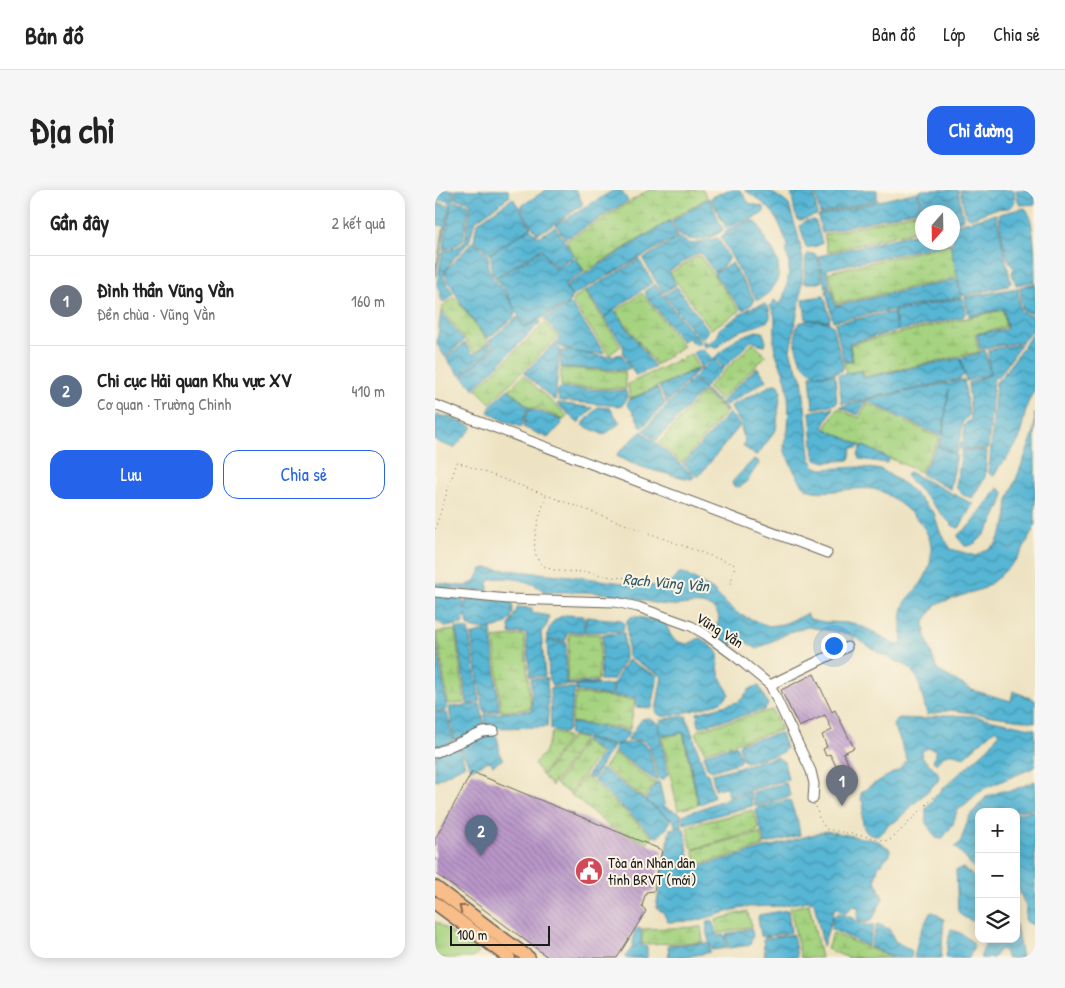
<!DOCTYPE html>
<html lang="vi">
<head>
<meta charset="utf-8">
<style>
  body { margin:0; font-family:"Patrick Hand",sans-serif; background:#f6f6f6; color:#222 }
  .controls { position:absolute; right:15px; bottom:15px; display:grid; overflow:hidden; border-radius:10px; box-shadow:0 2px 12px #0003 }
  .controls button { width:45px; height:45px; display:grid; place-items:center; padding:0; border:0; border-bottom:1px solid #e0e0e0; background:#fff; color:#222; font:25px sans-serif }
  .compass { position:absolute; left:480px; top:15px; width:45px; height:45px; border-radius:50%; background:#fff; box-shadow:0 2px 12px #0003; rotate:200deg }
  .scale { position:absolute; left:15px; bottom:12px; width:100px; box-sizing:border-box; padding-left:5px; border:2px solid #1c1c1c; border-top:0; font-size:14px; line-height:18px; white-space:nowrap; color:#1c1c1c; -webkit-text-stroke:4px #fcf5e5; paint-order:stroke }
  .you { position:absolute; left:398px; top:455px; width:18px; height:18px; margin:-12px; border:4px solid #fff; border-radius:50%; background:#1a73e8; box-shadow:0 0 0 8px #1a73e833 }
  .badge { display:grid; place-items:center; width:32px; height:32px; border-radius:50%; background:#2563eb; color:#fff; font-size:16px; font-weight:700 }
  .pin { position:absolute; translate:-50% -41px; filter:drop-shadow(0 1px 2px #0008) }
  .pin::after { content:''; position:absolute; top:26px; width:18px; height:15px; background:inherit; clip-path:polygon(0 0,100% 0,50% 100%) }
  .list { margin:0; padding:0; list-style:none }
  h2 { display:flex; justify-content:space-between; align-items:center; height:65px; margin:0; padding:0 20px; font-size:21px }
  h2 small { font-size:16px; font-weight:400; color:#767676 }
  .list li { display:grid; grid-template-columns:32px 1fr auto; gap:15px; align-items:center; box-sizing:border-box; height:90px; padding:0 20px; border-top:1px solid #e0e0e0 }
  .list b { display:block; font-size:19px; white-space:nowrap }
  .list p { margin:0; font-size:16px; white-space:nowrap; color:#767676 }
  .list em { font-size:16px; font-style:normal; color:#767676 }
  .actions { display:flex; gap:10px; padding:15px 20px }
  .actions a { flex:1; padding:11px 0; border:1px solid #2563eb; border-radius:15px; text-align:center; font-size:18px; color:#2563eb }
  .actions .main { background:#2563eb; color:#fff }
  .icon { flex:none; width:28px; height:28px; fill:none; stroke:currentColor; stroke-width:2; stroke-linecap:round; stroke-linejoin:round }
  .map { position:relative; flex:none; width:600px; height:768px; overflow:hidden; border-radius:15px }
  header { display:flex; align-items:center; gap:30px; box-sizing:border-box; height:70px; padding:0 25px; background:#fff; border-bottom:1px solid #e0e0e0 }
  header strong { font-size:24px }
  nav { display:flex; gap:28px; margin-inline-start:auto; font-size:18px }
  .intro { display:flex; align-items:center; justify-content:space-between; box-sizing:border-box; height:120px; padding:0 30px }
  h1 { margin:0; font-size:35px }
  .button { padding:12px 22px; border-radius:15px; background:#2563eb; color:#fff; font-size:18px; font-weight:700 }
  main { display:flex; gap:30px; padding:0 30px }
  aside { flex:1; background:#fff; border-radius:15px; box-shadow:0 2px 12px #0003 }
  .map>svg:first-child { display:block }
  .grass { fill:url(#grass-tufts); stroke:#61784e }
  .wetland { fill:url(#wetland-marsh); stroke:#61784e }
  .water { fill:url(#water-waves); stroke:#396978 }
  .building { fill:url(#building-back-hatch) }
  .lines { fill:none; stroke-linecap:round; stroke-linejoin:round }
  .minor-casing { stroke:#656156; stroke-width:11 }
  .highway-casing { stroke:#656156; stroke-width:15 }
  .path { stroke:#656156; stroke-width:1; stroke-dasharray:1 4; stroke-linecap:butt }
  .minor { stroke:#fff; stroke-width:9 }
  .highway { stroke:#f8bd88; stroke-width:12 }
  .oneway { stroke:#8a6c52 }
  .labels { text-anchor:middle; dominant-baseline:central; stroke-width:4; stroke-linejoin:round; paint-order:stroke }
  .street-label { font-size:15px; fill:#1c1c1c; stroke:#fcf5e5 }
  .poi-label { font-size:15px; fill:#1c1c1c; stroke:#fcf5e5; text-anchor:start }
  .water-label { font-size:16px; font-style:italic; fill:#335a66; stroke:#fcf5e5 }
</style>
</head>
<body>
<header>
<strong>Bản đồ</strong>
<nav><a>Bản đồ</a><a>Lớp</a><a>Chia sẻ</a></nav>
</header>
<div class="intro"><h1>Địa chỉ</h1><a class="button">Chỉ đường</a></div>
<main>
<aside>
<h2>Gần đây<small>2 kết quả</small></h2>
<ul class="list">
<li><span class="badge" style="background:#6b7280">1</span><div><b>Đình thần Vũng Vằn</b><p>Đền chùa · Vũng Vằn</p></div><em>160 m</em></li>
<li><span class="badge" style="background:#5c6f8a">2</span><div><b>Chi cục Hải quan Khu vực XV</b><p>Cơ quan · Trường Chinh</p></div><em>410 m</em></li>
</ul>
<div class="actions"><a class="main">Lưu</a><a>Chia sẻ</a></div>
</aside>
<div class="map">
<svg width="600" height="768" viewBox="0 0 600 768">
  <defs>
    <pattern id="grass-tufts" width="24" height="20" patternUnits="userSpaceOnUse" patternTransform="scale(1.25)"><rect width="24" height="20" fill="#a6d380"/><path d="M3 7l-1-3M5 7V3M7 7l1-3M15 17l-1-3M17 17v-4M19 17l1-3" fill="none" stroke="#8eb56e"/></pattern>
    <pattern id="wetland-marsh" width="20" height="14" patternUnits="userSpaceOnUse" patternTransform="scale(1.25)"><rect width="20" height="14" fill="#a6d380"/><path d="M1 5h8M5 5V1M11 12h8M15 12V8" fill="none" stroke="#8eb56e"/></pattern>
    <pattern id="water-waves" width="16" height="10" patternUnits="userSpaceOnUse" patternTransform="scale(1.25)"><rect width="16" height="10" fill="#56b6d4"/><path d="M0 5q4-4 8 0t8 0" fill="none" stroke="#4693ab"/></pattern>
    <pattern id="building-back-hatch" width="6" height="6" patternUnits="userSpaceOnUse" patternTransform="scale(1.25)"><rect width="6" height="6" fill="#ba97ca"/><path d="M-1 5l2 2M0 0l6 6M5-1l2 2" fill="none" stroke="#967aa3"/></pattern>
  </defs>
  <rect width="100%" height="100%" fill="#fcf5e5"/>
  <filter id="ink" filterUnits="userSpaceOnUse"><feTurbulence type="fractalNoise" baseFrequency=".02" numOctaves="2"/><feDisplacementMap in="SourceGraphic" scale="10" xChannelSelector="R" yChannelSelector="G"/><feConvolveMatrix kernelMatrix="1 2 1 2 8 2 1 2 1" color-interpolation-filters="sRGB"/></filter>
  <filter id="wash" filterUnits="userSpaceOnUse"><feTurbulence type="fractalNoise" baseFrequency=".0096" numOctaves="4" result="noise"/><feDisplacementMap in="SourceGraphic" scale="20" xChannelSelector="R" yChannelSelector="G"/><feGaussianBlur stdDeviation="1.12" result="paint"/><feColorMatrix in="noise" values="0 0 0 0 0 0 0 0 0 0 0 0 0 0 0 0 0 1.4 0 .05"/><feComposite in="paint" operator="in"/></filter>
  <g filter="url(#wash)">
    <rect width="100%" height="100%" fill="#ede2c1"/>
    <path class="grass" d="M0,731L44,763L38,768H3L0,765Z"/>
    <path class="wetland" d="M214,0H268L272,8L150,82L131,51Z
      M487,21V39L393,62L389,45Z
      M515,54L523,87L401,114L394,82Z
      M264,65L305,121L276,139L235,83Z
      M150,101L186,156L174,165L138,113L140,108Z
      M207,103L248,156L221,175L181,121Z
      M20,107L53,152L40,163L6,118Z
      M568,120L571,137L540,144L544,162L429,187L428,180L411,183L409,173L418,171L415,154Z
      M110,133L123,147L55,213L41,199Z
      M318,153L331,166L285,210L272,198Z
      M256,164L263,178L195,209L193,194Z
      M126,178L190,182L191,199L126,196Z
      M88,185L130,224L132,226L129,230L104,219L94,217L74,199Z
      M268,202L291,222L247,273L224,253Z
      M432,213L505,248L485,282L390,239L402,218L424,228Z
      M20,440L30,513L13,514L2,442Z
      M134,444H166L163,490L132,492Z
      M89,445L96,518L66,522L59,448Z
      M141,503L200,510L195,539L136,532Z
      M337,520L346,540L269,562L261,542L263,540Z
      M120,542L134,547L107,585L99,573L109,563L117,543Z
      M248,543L263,615L243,620L227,547Z
      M137,546L149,549L148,551L117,596L108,586Z
      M149,552L165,563L135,604L121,594Z
      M179,563L220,593L209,608L169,578Z
      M151,586L218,647L212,653L175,637L143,610L136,605Z
      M318,620L324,638L322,641L259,659L256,657L252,637L253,636Z
      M323,643H325L329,656L262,675L258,660Z
      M374,714L386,768H366L355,718Z
      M312,721L317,736L283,744L281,730Z
      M266,737L268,752L207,754L208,739Z
      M398,743L458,768H414L392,759Z"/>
    <path class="water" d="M0,0H18V11L33,14L34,17L28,49L25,53L8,61L16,15L14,11L0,10Z
      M20,0H73L75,6L40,31L34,52L18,69L10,81L8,86L18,104L12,111L8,112C4,108 5,99 2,94L7,63L27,55L30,51L36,15L33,11L20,9Z
      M111,0H141L147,12V15L122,33L102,44L85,17Z
      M179,0H186L193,11L130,49L121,35Z
      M293,0H305L314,13L329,17V22C323,28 300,35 291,38L276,9L277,7Z
      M310,0H333L347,9L354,15L363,45L368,70L366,104L355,160L359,173L367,187L375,266L379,276L386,279L425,277L447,280L472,296L499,323L505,342L516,359L541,366L561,354L571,333L573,310L599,243L600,223V336L584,367L566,385L550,398L501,414L489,433L491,447L502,480L537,500L576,511L578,501L600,510V532L516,520L492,525L483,489L474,477L444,463L415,444L373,437L355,442L322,459L303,447L295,458L277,445C281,437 288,428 280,420C268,409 251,416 236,415C218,415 201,407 183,405C159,401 135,402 110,402C97,390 73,386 56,389L53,393V401L0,398V393L30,396L40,392L47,379L51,378L135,386L211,396L229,395L239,390L246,382L278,400L290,413L305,425L334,436L348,434L372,424L375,429L389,432L418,433L441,443L458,454L466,455L467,452C466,441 465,429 468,418C471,409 477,405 483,397C494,385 500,363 494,348C490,336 478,324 468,316C461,311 453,304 446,301C426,293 384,308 371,298C365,294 348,262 349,255C349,250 352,245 353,240C354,225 354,206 351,191C348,178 341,168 339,155C338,141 344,127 335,116L339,110L345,115C351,102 354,89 354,75C354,65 349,66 353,55C349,46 346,37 342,29C335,16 321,8 310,0Z
      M356,0H379L382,25L366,30H363L360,23Z
      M392,0H442V10L385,24L381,3Z
      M488,0H523L528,28L527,30L518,33V22H489L483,2Z
      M525,0H579L580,12L574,18L560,19L536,28L531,26Z
      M581,0H600V14L586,15L584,14Z
      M482,2L486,19L387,43L383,26Z
      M78,8L96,37L54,64L39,50L42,33Z
      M274,8L288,40C274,50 261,53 245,46L237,31Z
      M0,12L15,16L0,87V73H2L9,36L0,34Z
      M590,18C600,26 600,76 600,91L581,95L577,83L579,78C570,71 565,37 564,24Z
      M561,24L576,93L572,96L527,106L515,53L518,52V35Z
      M379,30L381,32L387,53L382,56L371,58L365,36L370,31Z
      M235,31L242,44V47L137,106L131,97L132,95Z
      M315,31H320C327,38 328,48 334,55C344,68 349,88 335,101C331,105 328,109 322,110L305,82L286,47L293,40Z
      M120,37L139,66L138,67L120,77L106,59L60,88C53,80 59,73 55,64L94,39H96L103,47Z
      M487,42L488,52L514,53L392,79L395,97H390L384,66Z
      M243,48L257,54L283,48L294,68L288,76L279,82L266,63H263L234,81L241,95L228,103L208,69Z
      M38,52L52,64L54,69L53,77L57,87L71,104L80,119L72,103L61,89L105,61L108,62L119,79L141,68L149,82L129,95L137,108L133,114L92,136L88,135L81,121L78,128L52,149L29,118L10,85L12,79Z
      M373,64H380L383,68L387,91L384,93H369L371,67Z
      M204,70L218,92L169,127L151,101Z
      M297,73L319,109L317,114L308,120L306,119L280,85L279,83Z
      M522,89L526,107L398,131L391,100L396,99L400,116Z
      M600,93V126L587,120L585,97Z
      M220,94L234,114L265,152L261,155L253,148L247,151L212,107L210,101Z
      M242,97L274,141L266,150L229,105Z
      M583,98L585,121L599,128V138L587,152L545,159L542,144L572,139L569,119L534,126L530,107Z
      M389,106L395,128L394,131L371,129L368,109Z
      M528,108L531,122L528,127L463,141L459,121Z
      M136,114L169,162V163C155,165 130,163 120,153L125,147L109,129Z
      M329,114C335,117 337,126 333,131C311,142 301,136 282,158L276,155L270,157L267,154L268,151L274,153L283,146L284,139L315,118Z
      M6,121L29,151L10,167L2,154Z
      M178,121H180L220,177L201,186L189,165L188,155L169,128Z
      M458,122L462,141L414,153L417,171L409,172L400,133Z
      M82,127L89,137L104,131L106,132L39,199L27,186L57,161L59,157L54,151Z
      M375,130L393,132L398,136L408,176L407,181C400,184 387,186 380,184C363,178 355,147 364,133Z
      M600,140V198L592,215L584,250L570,271L564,277L560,285L557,286L554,283L561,192L567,187Z
      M321,141L328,142L331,153L330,156L324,155L319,151H316L289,178L279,168L302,148Z
      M30,153L39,165L54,153L57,158L54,162L25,186L11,168Z
      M119,154L125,159L120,211L89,183Z
      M586,154L566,184L562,187L559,186L553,259H524L525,254L529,250V235L536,229V225L533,193L555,185L553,160Z
      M265,159L270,161L288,179L269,198L258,188L273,173L272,172L266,178L258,163Z
      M550,160L555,184L531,191L526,168L545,163V161Z
      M126,161C146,160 165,171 186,164L195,178L190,180L126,177Z
      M525,168L529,184L525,189L407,214L403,185L427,181L428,188Z
      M322,177L332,190L291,215L286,212Z
      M264,178V179L232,213L224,197Z
      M375,185H400L402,213L382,218H378Z
      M257,189L292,219V221L268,200L221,251L209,240Z
      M529,190L534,225L527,233L526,247L523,253L522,262L519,263L503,255L508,245L514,199L507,245L505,246L432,211H431L423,225L405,217L440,208L513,193L514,194L516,192Z
      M339,194L344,195L346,200L341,240L323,264L320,265L308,256L310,250L307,245L306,234L296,218L297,215Z
      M126,198L191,201L192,205L190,212L185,216L127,211L124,210L122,203L124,199Z
      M222,198L230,214L207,238C202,230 199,221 192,215L194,210Z
      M73,199L93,217L86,237L67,230L53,222L57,214Z
      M123,213L158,218L143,233L122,214Z
      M163,217L175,218L185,233L169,245L147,235Z
      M398,217L388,238L425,255L423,258H417L414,270L390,272L381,269L379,265L375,222Z
      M94,218L127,230L126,235L113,248L88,237Z
      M294,223L304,234V237L263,287L248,274Z
      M0,225L14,227L38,237L19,258C12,255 7,255 0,250Z
      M207,241L259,286V287L256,289C238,286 196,276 182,266V264Z
      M427,255L455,269L452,273L424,269L423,265Z
      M502,256L522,265L515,299L486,284Z
      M529,260L552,261L550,287L537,308L528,305L521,297L527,261Z
      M319,269L323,271L324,274C316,282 311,301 298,296L297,292Z
      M474,282L538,314L524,338L518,336L473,288L471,285Z
      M563,298L569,303L568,307C564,322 548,357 530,356L524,349L523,345L535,335Z
      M0,406L26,408L29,413L30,420L31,418V410L35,408L75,412C81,418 77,432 68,435C59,440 41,441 33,435L31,424L27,434L11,437L0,430Z
      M83,417L97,418V423L114,426L112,435L106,442L110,486L95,487L91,443L75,444L74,436Z
      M130,425L149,426V442H132L131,450H112C113,437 117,429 130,425Z
      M198,426L230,432C237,446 234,451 253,454L265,448C296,467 276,467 287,491C289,496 293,499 294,504C292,507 289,510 285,512C278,516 233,528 227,526C223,525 223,524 221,521L227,486L193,467L192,430Z
      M151,427L186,430L189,433L188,441L150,442Z
      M21,438L33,439L45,512L33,514L32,512Z
      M56,439L64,521L50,523L48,517L36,445Z
      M0,442L12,518L10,521L0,522Z
      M189,443L190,468L189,471L178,490H165L168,444Z
      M112,451L131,452V494L162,492L163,494L117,496L114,488Z
      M192,470L223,486L217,518L201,517V508L178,506L179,493Z
      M112,488L113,523L112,537L52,538L50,525L97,520L96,489Z
      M177,495V506L141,501V496Z
      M324,496L333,514L332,517L329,520L264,537L262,523L303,512C311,507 311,497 324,496Z
      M116,498H140L133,539L130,543L116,539L115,499Z
      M45,514L50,536L48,540L19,550L14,517Z
      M0,523H12L18,551L0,560Z
      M508,525L539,526L600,539V577L548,599L522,621L518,634L507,649L501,648L491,633V618L505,601L551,560L564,544L562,540H559L529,567C513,562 511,562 501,574L498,571L502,560L493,558L487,561V567C493,576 507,579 503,591L460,632C458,633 455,633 453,635C450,638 450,642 445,644C427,652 425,627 429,615L426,609V603L435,596L465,579L472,570L464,547L458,536L461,530L465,528L487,529Z
      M249,526H251L271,584H273L279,607L266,614L264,615L249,543L226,546L224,534L226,530Z
      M212,528L222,532L223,535L233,584L228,590L224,589L214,554L206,550H192L207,529Z
      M136,533L194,541L195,542L188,552L180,555L134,544Z
      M56,543L60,544C66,552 62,563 68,569L58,575L54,571L36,579L24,555Z
      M346,543L351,558L347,563L311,572L308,570L304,555L306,553Z
      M151,549L178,556L158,589L152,586L167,563L150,551Z
      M204,551L213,557L222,589L221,591L179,561L180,557L182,555Z
      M23,555L30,575L0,591V565Z
      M301,555L306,568L304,572L277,581L272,577L269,568L270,564Z
      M342,567L349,572L353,589L351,590L295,606H293L291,597L280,599L277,584Z
      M167,579L234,628L235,630L232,638L223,647L219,646L159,591Z
      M600,591V618L577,622H544V681C534,675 529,665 520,657L525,653L534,627L551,607L567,601H576Z
      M222,592H224L230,617L246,624L247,636L240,637L239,631L210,610Z
      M351,593L355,605L354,607L320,616L318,602Z
      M314,602L316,603L317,616L249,634L248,625C254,622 261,621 268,618C283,611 298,607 314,602Z
      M353,610L355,611L363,633L365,645L330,654L321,621L323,617Z
      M600,620V736L592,732L590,729L591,717L581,693V624Z
      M246,637L249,639L255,673L258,678L391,641L443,651L455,659V664L443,677L440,690L448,708L437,730L430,733L424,731L422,727L424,719L420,716L417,717L410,724L400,718L388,756L379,712L372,711L344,716L310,717L260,731L233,732L228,722L221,718L235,639Z
      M528,678L544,690V734L527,726L523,721L521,680Z
      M353,720L356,742L330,747L326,746L323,728L324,725Z
      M498,722L509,729L506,768H479L484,746L495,723Z
      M403,723L417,728L429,735H439L433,756L396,739L398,727Z
      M277,730L282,746L290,745L292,758L277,760C274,751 269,741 273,731Z
      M442,734L454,739L460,751L477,761L476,768H461L435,757Z
      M581,734L587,768H572L568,759L564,760L558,768H545L551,752L558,749H581Z
      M202,738L206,739V755L212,757V768H190C191,763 195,762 197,757C199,752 198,745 200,740Z
      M316,738L318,745L315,755L294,758L291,745Z
      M516,739L527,744L537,752L539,756L534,768H511L514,747Z
      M358,744L362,767L330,768L328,749Z
      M272,753L274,754L275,762L247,768H234L233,755Z"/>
    <g id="blocks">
      <path class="building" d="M379,484L397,522L400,520L419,558L408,563L420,587L409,592L395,564L391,566L388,559L392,557L387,545L397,540L390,525L364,537L346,500Z
        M37,582L227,660L219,701L211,702L207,716L211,721L182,768H114L0,683V649Z"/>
    </g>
  </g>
  <g filter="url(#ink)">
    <use href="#blocks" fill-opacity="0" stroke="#656156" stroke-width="1"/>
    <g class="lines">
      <defs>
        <path id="minor" d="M0,215L392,363
          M0,402L73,409L180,412L203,417L256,436L270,444L301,467L335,495L376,581L379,594L378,609
          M335,495L412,457
          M0,563L48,542L59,541"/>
        <path id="highway" d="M0,697L94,768
          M0,713L74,768"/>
      </defs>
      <use href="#minor" class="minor-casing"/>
      <use href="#highway" class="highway-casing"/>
      <path class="path" d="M111,306C106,323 88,366 111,377C122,383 137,381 149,382C165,383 182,391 198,386
        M0,339L22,272L300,375L295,397
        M381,617L384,628L391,639L453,651L458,648L502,604"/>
      <use href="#minor" class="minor"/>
      <use href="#highway" class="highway"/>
    </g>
    <defs><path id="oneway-chevron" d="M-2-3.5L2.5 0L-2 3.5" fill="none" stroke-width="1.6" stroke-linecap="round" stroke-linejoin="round" transform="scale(1.25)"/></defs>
    <use class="oneway" href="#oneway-chevron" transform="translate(27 718) rotate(-142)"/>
  </g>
  <defs>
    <symbol id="civic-disc" viewBox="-11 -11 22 22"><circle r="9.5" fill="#d1495b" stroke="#fcf5e5"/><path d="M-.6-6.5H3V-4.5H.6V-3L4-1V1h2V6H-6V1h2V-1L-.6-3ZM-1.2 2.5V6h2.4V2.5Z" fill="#fff"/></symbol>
  </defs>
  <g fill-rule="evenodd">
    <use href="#civic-disc" x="138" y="665" width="32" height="32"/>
  </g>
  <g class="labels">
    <g class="street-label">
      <text transform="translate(285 440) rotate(32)">Vũng Vằn</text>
    </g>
    <g class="poi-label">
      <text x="173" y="672">Tòa án Nhân dân<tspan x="173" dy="17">tỉnh BRVT (mới)</tspan></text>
    </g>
    <g class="water-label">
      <text transform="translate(231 392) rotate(5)">Rạch Vũng Vằn</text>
    </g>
  </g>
</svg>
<div class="controls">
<button>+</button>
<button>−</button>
<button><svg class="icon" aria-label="layers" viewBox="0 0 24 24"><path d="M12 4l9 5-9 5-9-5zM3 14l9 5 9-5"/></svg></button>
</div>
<svg class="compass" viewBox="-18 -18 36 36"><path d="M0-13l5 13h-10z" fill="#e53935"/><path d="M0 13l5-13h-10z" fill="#767676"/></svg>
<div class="scale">100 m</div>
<div class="you"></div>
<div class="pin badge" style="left:407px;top:616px;background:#6b7280">1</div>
<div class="pin badge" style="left:46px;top:666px;background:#5c6f8a">2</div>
</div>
</main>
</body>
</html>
